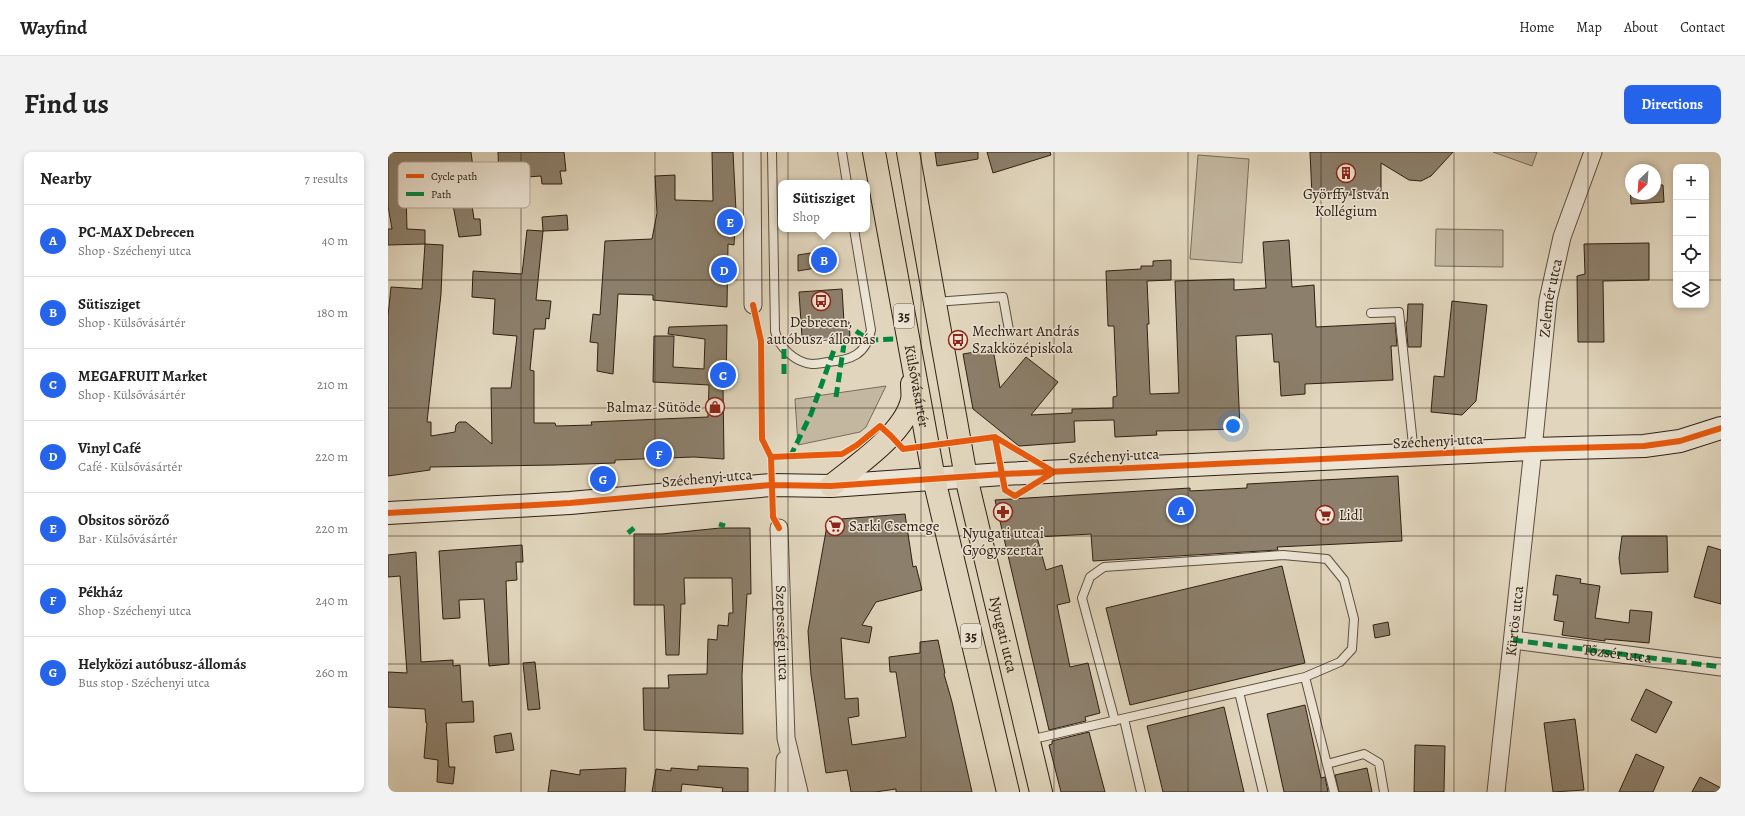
<!DOCTYPE html>
<html lang="en">
<head>
<meta charset="utf-8">
<style>
  body { margin:0; font-family:Alegreya,serif; background:#f2f2f2; color:#222 }
  .controls { position:absolute; right:12px; top:12px; display:grid; overflow:hidden; border-radius:8px; box-shadow:0 2px 6px #0003 }
  .controls button { width:36px; height:36px; display:grid; place-items:center; padding:0; border:0; border-bottom:1px solid #e0e0e0; background:#fff; color:#222; font:20px sans-serif }
  .compass { position:absolute; left:1237px; top:12px; width:36px; height:36px; border-radius:50%; background:#fff; box-shadow:0 2px 6px #0003; rotate:205deg }
  .you { position:absolute; left:845px; top:274px; width:14px; height:14px; margin:-10px; border:3px solid #fff; border-radius:50%; background:#1a73e8; box-shadow:0 0 0 6px #1a73e833 }
  .badge { display:grid; place-items:center; width:26px; height:26px; border-radius:50%; background:#2563eb; color:#fff; font-size:13px; font-weight:700 }
  .pin { position:absolute; translate:-50% -50%; border:2px solid #fff; box-shadow:0 1px 4px #0006 }
  .popup { position:absolute; left:390px; top:28px; width:92px; height:52px; box-sizing:border-box; display:grid; place-content:center; border-radius:8px; background:#fff; filter:drop-shadow(0 1px 3px #0005); font-size:13px; white-space:nowrap; color:#767676 }
  .popup b { font-size:15px; color:#222 }
  .popup::after { content:''; position:absolute; left:50%; top:100%; margin-left:-8px; border:8px solid transparent; border-top-color:#fff }
  .list { margin:0; padding:0; list-style:none }
  h2 { display:flex; justify-content:space-between; align-items:center; height:52px; margin:0; padding:0 16px; font-size:17px }
  h2 small { font-size:13px; font-weight:400; color:#767676 }
  .list li { display:grid; grid-template-columns:26px 1fr auto; gap:12px; align-items:center; box-sizing:border-box; height:72px; padding:0 16px; border-top:1px solid #e0e0e0 }
  .list b { display:block; font-size:15px; white-space:nowrap }
  .list p { margin:0; font-size:13px; white-space:nowrap; color:#767676 }
  .list em { font-size:13px; font-style:normal; color:#767676 }
  .icon { flex:none; width:22px; height:22px; fill:none; stroke:currentColor; stroke-width:2; stroke-linecap:round; stroke-linejoin:round }
  .map { position:relative; flex:none; width:1333px; height:640px; overflow:hidden; border-radius:8px }
  header { display:flex; align-items:center; gap:24px; box-sizing:border-box; height:56px; padding:0 20px; background:#fff; border-bottom:1px solid #e0e0e0 }
  header strong { font-size:19px }
  nav { display:flex; gap:22px; margin-inline-start:auto; font-size:14px }
  .intro { display:flex; align-items:center; justify-content:space-between; box-sizing:border-box; height:96px; padding:0 24px }
  h1 { margin:0; font-size:28px }
  .button { padding:10px 18px; border-radius:8px; background:#2563eb; color:#fff; font-size:14px; font-weight:700 }
  main { display:flex; gap:24px; padding:0 24px }
  aside { flex:1; background:#fff; border-radius:8px; box-shadow:0 2px 6px #0003 }
  .map>svg:first-child { display:block }
  .green { fill:#c3b7a0; stroke:#796c5a }
  .building { fill:#8c7f6b; stroke:#2f2013 }
  .lines { fill:none; stroke-linecap:round; stroke-linejoin:round }
  .lane-casing { stroke:#5c4e3e; stroke-width:10 }
  .street-casing { stroke:#5c4e3e; stroke-width:19 }
  .secondary-casing { stroke:#2f2013; stroke-width:24 }
  .primary-casing { stroke:#2f2013; stroke-width:24 }
  .lane { stroke:#ece4d4; stroke-width:8 }
  .street { stroke:#ece4d4; stroke-width:17 }
  .secondary { stroke:#ece4d4; stroke-width:22 }
  .primary { stroke:#e1d6bd; stroke-width:22 }
  .quiet { stroke:#00873e; stroke-width:5; stroke-dasharray:10 5; stroke-linecap:butt }
  .cycleway-casing { stroke:#ece4d4; stroke-width:8 }
  .cycleway { stroke:#e8590c; stroke-width:6 }
  .grid { fill:none; stroke:#2f2013; stroke-width:1; stroke-opacity:0.55 }
  .labels { text-anchor:middle; dominant-baseline:central; stroke-width:3; stroke-linejoin:round; paint-order:stroke }
  .shield { fill:#ece4d4; stroke:#685b4d; stroke-width:1 }
  .shield-label { font-size:14px; font-weight:bold; fill:#2f2013 }
  .poi-label { font-size:15px; fill:#2f2013; stroke:#ece4d4 }
  .street-label { font-size:15px; fill:#2f2013; stroke:#ece4d4 }
  .key { fill:#ece4d4; stroke:#b3a99a; stroke-width:1 }
  .key-label { font-size:11px; fill:#2f2013 }
</style>
</head>
<body>
<header>
<strong>Wayfind</strong>
<nav><a>Home</a><a>Map</a><a>About</a><a>Contact</a></nav>
</header>
<div class="intro"><h1>Find us</h1><a class="button">Directions</a></div>
<main>
<aside>
<h2>Nearby<small>7 results</small></h2>
<ul class="list">
<li><span class="badge">A</span><div><b>PC-MAX Debrecen</b><p>Shop · Széchenyi utca</p></div><em>40 m</em></li>
<li><span class="badge">B</span><div><b>Sütisziget</b><p>Shop · Külsővásártér</p></div><em>180 m</em></li>
<li><span class="badge">C</span><div><b>MEGAFRUIT Market</b><p>Shop · Külsővásártér</p></div><em>210 m</em></li>
<li><span class="badge">D</span><div><b>Vinyl Café</b><p>Café · Külsővásártér</p></div><em>220 m</em></li>
<li><span class="badge">E</span><div><b>Obsitos söröző</b><p>Bar · Külsővásártér</p></div><em>220 m</em></li>
<li><span class="badge">F</span><div><b>Pékház</b><p>Shop · Széchenyi utca</p></div><em>240 m</em></li>
<li><span class="badge">G</span><div><b>Helyközi autóbusz-állomás</b><p>Bus stop · Széchenyi utca</p></div><em>260 m</em></li>
</ul>
</aside>
<div class="map">
<svg width="1333" height="640" viewBox="0 0 1333 640">
  <rect width="100%" height="100%" fill="#e1d6bd"/>
  <filter id="stains"><feTurbulence type="fractalNoise" baseFrequency=".005" numOctaves="4"/><feColorMatrix values="0 0 0 0 .2 0 0 0 0 .09 0 0 0 0 .02 0 0 0 .5 -.17"/></filter>
  <radialGradient id="worn" r=".72"><stop offset=".6" stop-color="#630" stop-opacity="0"/><stop offset="1" stop-color="#630" stop-opacity=".3"/></radialGradient>
  <path class="green" d="M1105,0H1149L1144,14Z
    M810,3L861,7L854,111L802,107Z
    M1048,77L1115,78V115L1047,114Z
    M498,234L478,275L472,280L410,293L407,247Z"/>
  <path class="building" d="M0,0H83L86,24L80,26L86,67H92L93,83L71,85L62,37L18,40L19,77L37,78V92L0,93V77H4L0,54Z
    M110,0H176L178,19H172L174,32H154L153,24L111,27Z
    M324,0H345L348,59L346,93L340,92L339,155L265,148V143L230,142L225,222L209,219L210,191L202,190L205,162L212,163L217,89L264,87L269,61L267,24L287,23V48L325,49Z
    M547,0H590V7L549,14Z
    M599,0H662L663,3L605,21Z
    M922,0H1065L1043,24L1033,29L1021,28L993,11V42L924,44Z
    M1267,33H1275L1276,50L1243,52L1242,34L1243,42H1267Z
    M179,63L180,78L155,79L154,65Z
    M139,78L155,79L148,148L163,149L161,167L158,166L157,177H146L142,218L146,219V271H167L168,274L204,273L203,270L320,265L321,233L265,230L266,184H286L285,215L316,217L317,187L280,182L281,175L339,173L338,234H335L336,307L306,305L227,308V311L167,313L42,315V318L0,324V164L3,135L34,137L37,92L55,93L53,142L39,270H43V284L67,280L68,273L71,270H78L104,292L103,236H123L129,184L105,182L107,147L84,145L85,119L134,122Z
    M901,88L904,135L926,133L928,175L1007,171L1009,194H1003L1005,228L917,232V242L893,244L891,210H886L884,182L848,184L852,277L768,279L769,283L727,285L726,268L686,269L687,290L631,294L585,257L575,202L605,197L612,236L638,205L670,230L643,263L684,261V257L725,256V245L729,244L726,174H720L718,119L753,117V114H765V109L783,108V128L759,129L761,172H759L762,242L791,241L787,129L846,127V138L878,136L875,90Z
    M1261,91V128L1215,129L1216,190H1190L1189,124L1197,122L1196,92Z
    M442,98L445,113L410,119V103Z
    M454,137L456,170H461L462,185L423,188V184L414,185L411,140Z
    M1064,149L1099,153L1088,249L1074,263L1043,260L1046,224L1056,225Z
    M1020,152H1035L1033,195H1020L1018,170H1019Z
    M1010,324L1014,389L889,395L890,398L705,409L703,382L649,385L658,418L674,413L682,450L669,453L682,515L700,511L712,561L697,565L698,569L661,578L607,348L802,336V339L859,336V332Z
    M517,362L525,415L528,414L534,438L488,450L474,473L484,475L481,491L453,486L457,547L470,546L471,564L460,566L464,593L518,585L508,520H502L501,505L532,501V490L550,488L557,521L556,522L564,550L584,640H508V637L487,640H463L459,618L438,621L423,523L420,479L440,368Z
    M332,376H362L363,442H359L356,489L354,523L355,582L256,578L255,536H281L280,523L319,522L320,487L329,488L330,473L340,474L341,461H345L344,426H296L297,452H293L291,503H278L276,453H246V382H274Z
    M1234,384H1279L1280,420L1233,422L1231,406Z
    M134,393L135,410H128L129,428L118,429L121,512L101,514L96,447L71,448L72,466L55,467L51,399Z
    M1320,394L1333,398V452L1306,445Z
    M28,400L33,510L65,508V514L72,513L74,550L85,549L86,570L58,571L61,615H67L65,632L49,630L50,608L36,606L39,571H38L37,557L0,555V520L19,521L12,424L0,425V403Z
    M894,414L917,511L742,553L718,456Z
    M1168,423L1193,427L1192,431L1212,434L1207,466L1241,471L1242,458L1264,460L1261,491L1217,487V489L1174,483L1176,470L1166,468L1170,443H1165Z
    M1000,470L1002,483L987,486L985,473Z
    M147,510L152,557L140,558L135,511Z
    M1258,537L1284,550L1268,581L1243,568Z
    M917,553L933,626L937,625L940,640H896L879,562Z
    M836,555L856,640H775L759,574Z
    M1187,567L1196,638L1165,640L1156,571Z
    M701,580L717,640H673L661,593L664,592V589Z
    M123,581L126,598L108,601L106,584Z
    M1027,593L1057,594L1056,640H1026Z
    M1248,602L1276,615L1265,640H1231Z
    M310,614L360,616V640H334L335,636L294,632L293,640H264L268,617L283,619V616L310,618Z
    M238,616L237,640H160L163,618L192,623V618Z
    M979,616L984,640H951L947,623Z
    M1312,625L1333,636V640H1304Z"/>
  <g class="lines">
    <defs>
      <path id="lane" d="M384,0L387,179C390,195 408,211 424,212C429,212 435,211 440,210C463,208 478,203 483,178L466,77
        M454,0L459,31
        M547,150L615,145L621,178
        M983,161L1011,160L1026,302
        M917,525L946,640
        M851,540L875,640
        M736,567L753,640
        M641,588L917,525L952,510L964,497L966,467L956,428L939,407L895,403L716,415L702,425L694,446L727,569
        M939,612L976,602L991,611L996,640"/>
      <g id="street">
        <path d="M364,0L365,153"/>
        <path id="s1" d="M391,376L398,586L411,640"/>
        <path id="s2" d="M1125,488L1333,515"/>
        <path d="M396,640L397,608"/>
        <path id="s3" d="M1108,640L1145,297L1160,148L1174,85L1205,0"/>
      </g>
      <path id="secondary" d="M0,361L182,351L383,333L443,334L615,322L1145,297L1256,294L1292,289L1333,276"/>
      <g id="primary">
        <path id="s4" d="M486,0L546,327L620,640"/>
        <path id="s5" d="M520,0L578,325L653,640"/>
        <path d="M443,334C469,313 517,281 524,248C525,243 524,237 524,232"/>
      </g>
    </defs>
    <use href="#lane" class="lane-casing"/>
    <use href="#street" class="street-casing"/>
    <use href="#secondary" class="secondary-casing"/>
    <use href="#primary" class="primary-casing"/>
    <use href="#lane" class="lane"/>
    <use href="#street" class="street"/>
    <use href="#secondary" class="secondary"/>
    <use href="#primary" class="primary"/>
    <path class="quiet" d="M468,179L481,188L508,187
      M396,222V197
      M448,245L456,192
      M402,305L423,262L447,195
      M331,372L337,374
      M240,381L246,376
      M1125,488L1333,515"/>
    <defs>
      <path id="cycleway" d="M365,153L373,189L374,287L383,305L385,365L391,376
        M383,305L454,302L469,293L492,274L503,284L515,297L607,285L666,320L627,344L617,338L607,285
        M0,361L182,351L383,333L443,334L615,322L1145,297L1256,294L1292,289L1333,276"/>
    </defs>
    <use href="#cycleway" class="cycleway-casing"/>
    <use href="#cycleway" class="cycleway"/>
  </g>
  <path class="grid" d="M133,0V640M267,0V640M400,0V640M533,0V640M666,0V640M800,0V640M933,0V640M1066,0V640M1200,0V640M0,128H1288M1318,128H1333M0,256H1333M0,384H1333M0,512H1333"/>
  <defs>
    <symbol id="building-ring" viewBox="-11 -11 22 22"><circle r="9.5" fill="#ece4d4" stroke="#8f2418" stroke-width="1.5"/><path d="M-4-6H4V6H1V3H-1V6H-4ZM-2.5-4.3h1.7v1.8h-1.7ZM.8-4.3h1.7v1.8H.8ZM-2.5-1h1.7V.8h-1.7ZM.8-1h1.7V.8H.8Z" fill="#8f2418"/></symbol>
    <symbol id="bus-ring" viewBox="-11 -11 22 22"><circle r="9.5" fill="#ece4d4" stroke="#8f2418" stroke-width="1.5"/><path d="M-5-6H5V4H4V6H2V4H-2V6H-4V4H-5ZM-3.5-4V0h7V-4ZM-3.5 1.2v1.5H-2V1.2ZM2 1.2v1.5H3.5V1.2Z" fill="#8f2418"/></symbol>
    <symbol id="shop-ring" viewBox="-11 -11 22 22"><circle r="9.5" fill="#ece4d4" stroke="#8f2418" stroke-width="1.5"/><path d="M-5-2.5h2.3a2.7 3.5 0 0 1 5.4 0H5L5.5 6h-11ZM-1.5-2.5h3a1.5 2.3 0 0 0-3 0Z" fill="#8f2418"/></symbol>
    <symbol id="pharmacy-ring" viewBox="-11 -11 22 22"><circle r="9.5" fill="#ece4d4" stroke="#8f2418" stroke-width="1.5"/><path d="M-2-6h4v4h4v4h-4v4h-4v-4h-4v-4h4Z" fill="#8f2418"/></symbol>
    <symbol id="supermarket-ring" viewBox="-11 -11 22 22"><circle r="9.5" fill="#ece4d4" stroke="#8f2418" stroke-width="1.5"/><path d="M-6-5.5h2.5l.6 2H6L4.5 2H-2.5L-4.4-4H-6ZM-1.5 3.2a1.3 1.3 0 1 0 .1 0ZM3 3.2a1.3 1.3 0 1 0 .1 0Z" fill="#8f2418"/></symbol>
  </defs>
  <g fill-rule="evenodd">
    <use href="#building-ring" x="947" y="10" width="22" height="22"/>
    <use href="#bus-ring" x="422" y="138" width="22" height="22"/>
    <use href="#bus-ring" x="559" y="177" width="22" height="22"/>
    <use href="#shop-ring" x="316" y="244" width="22" height="22"/>
    <use href="#pharmacy-ring" x="604" y="349" width="22" height="22"/>
    <use href="#supermarket-ring" x="926" y="352" width="22" height="22"/>
    <use href="#supermarket-ring" x="436" y="363" width="22" height="22"/>
  </g>
  <g class="labels">
    <g class="shield">
      <rect x="506" y="152" width="20" height="24" rx="3"/>
      <rect x="573" y="472" width="20" height="24" rx="3"/>
    </g>
    <g class="shield-label">
      <text x="516" y="164">35</text>
      <text x="583" y="484">35</text>
    </g>
    <g class="poi-label">
      <text x="958" y="42">Györffy István<tspan x="958" dy="17">Kollégium</tspan></text>
      <text x="433" y="170">Debrecen,<tspan x="433" dy="17">autóbusz-állomás</tspan></text>
      <text x="584" y="179" text-anchor="start">Mechwart András<tspan x="584" dy="17">Szakközépiskola</tspan></text>
      <text x="313" y="255" text-anchor="end">Balmaz-Sütöde</text>
      <text x="951" y="363" text-anchor="start">Lidl</text>
      <text x="461" y="374" text-anchor="start">Sarki Csemege</text>
      <text x="615" y="381">Nyugati utcai<tspan x="615" dy="17">Gyógyszertár</tspan></text>
    </g>
    <g class="street-label">
      <text stroke="none"><textPath href="#s3" startOffset="497">Zelemér utca</textPath></text>
      <text stroke="none"><textPath href="#s4" startOffset="238">Külsővásártér</textPath></text>
      <text transform="translate(1050 289) rotate(-3)">Széchenyi utca</text>
      <text transform="translate(726 304) rotate(-3)">Széchenyi utca</text>
      <text transform="translate(319 326) rotate(-5)">Széchenyi utca</text>
      <text stroke="none"><textPath href="#s3" startOffset="172">Kürtös utca</textPath></text>
      <text stroke="none"><textPath href="#s1" startOffset="105">Szepességi utca</textPath></text>
      <text stroke="none"><textPath href="#s5" startOffset="492">Nyugati utca</textPath></text>
      <text stroke="none"><textPath href="#s2" startOffset="105">Tőzsér utca</textPath></text>
    </g>
  </g>
  <rect x="10" y="10" width="132" height="46" rx="6" class="key"/>
  <rect x="18" y="22" width="18" height="4" fill="#e8590c"/>
  <rect x="18" y="40" width="18" height="4" fill="#00873e"/>
  <g class="key-label">
    <text x="43" y="28">Cycle path</text>
    <text x="43" y="46">Path</text>
  </g>
  <rect width="100%" height="100%" filter="url(#stains)"/>
  <rect width="100%" height="100%" fill="url(#worn)"/>
</svg>
<div class="controls">
<button>+</button>
<button>−</button>
<button><svg class="icon" aria-label="locate" viewBox="0 0 24 24"><circle cx="12" cy="12" r="6"/><path d="M12 2v4M12 18v4M2 12h4M18 12h4"/></svg></button>
<button><svg class="icon" aria-label="layers" viewBox="0 0 24 24"><path d="M12 4l9 5-9 5-9-5zM3 14l9 5 9-5"/></svg></button>
</div>
<svg class="compass" viewBox="-18 -18 36 36"><path d="M0-13l5 13h-10z" fill="#e53935"/><path d="M0 13l5-13h-10z" fill="#767676"/></svg>
<div class="you"></div>
<div class="pin badge" style="left:793px;top:358px">A</div>
<div class="pin badge" style="left:436px;top:108px">B</div>
<div class="popup"><b>Sütisziget</b>Shop</div>
<div class="pin badge" style="left:335px;top:223px">C</div>
<div class="pin badge" style="left:336px;top:118px">D</div>
<div class="pin badge" style="left:342px;top:70px">E</div>
<div class="pin badge" style="left:271px;top:302px">F</div>
<div class="pin badge" style="left:215px;top:327px">G</div>
</div>
</main>
</body>
</html>
